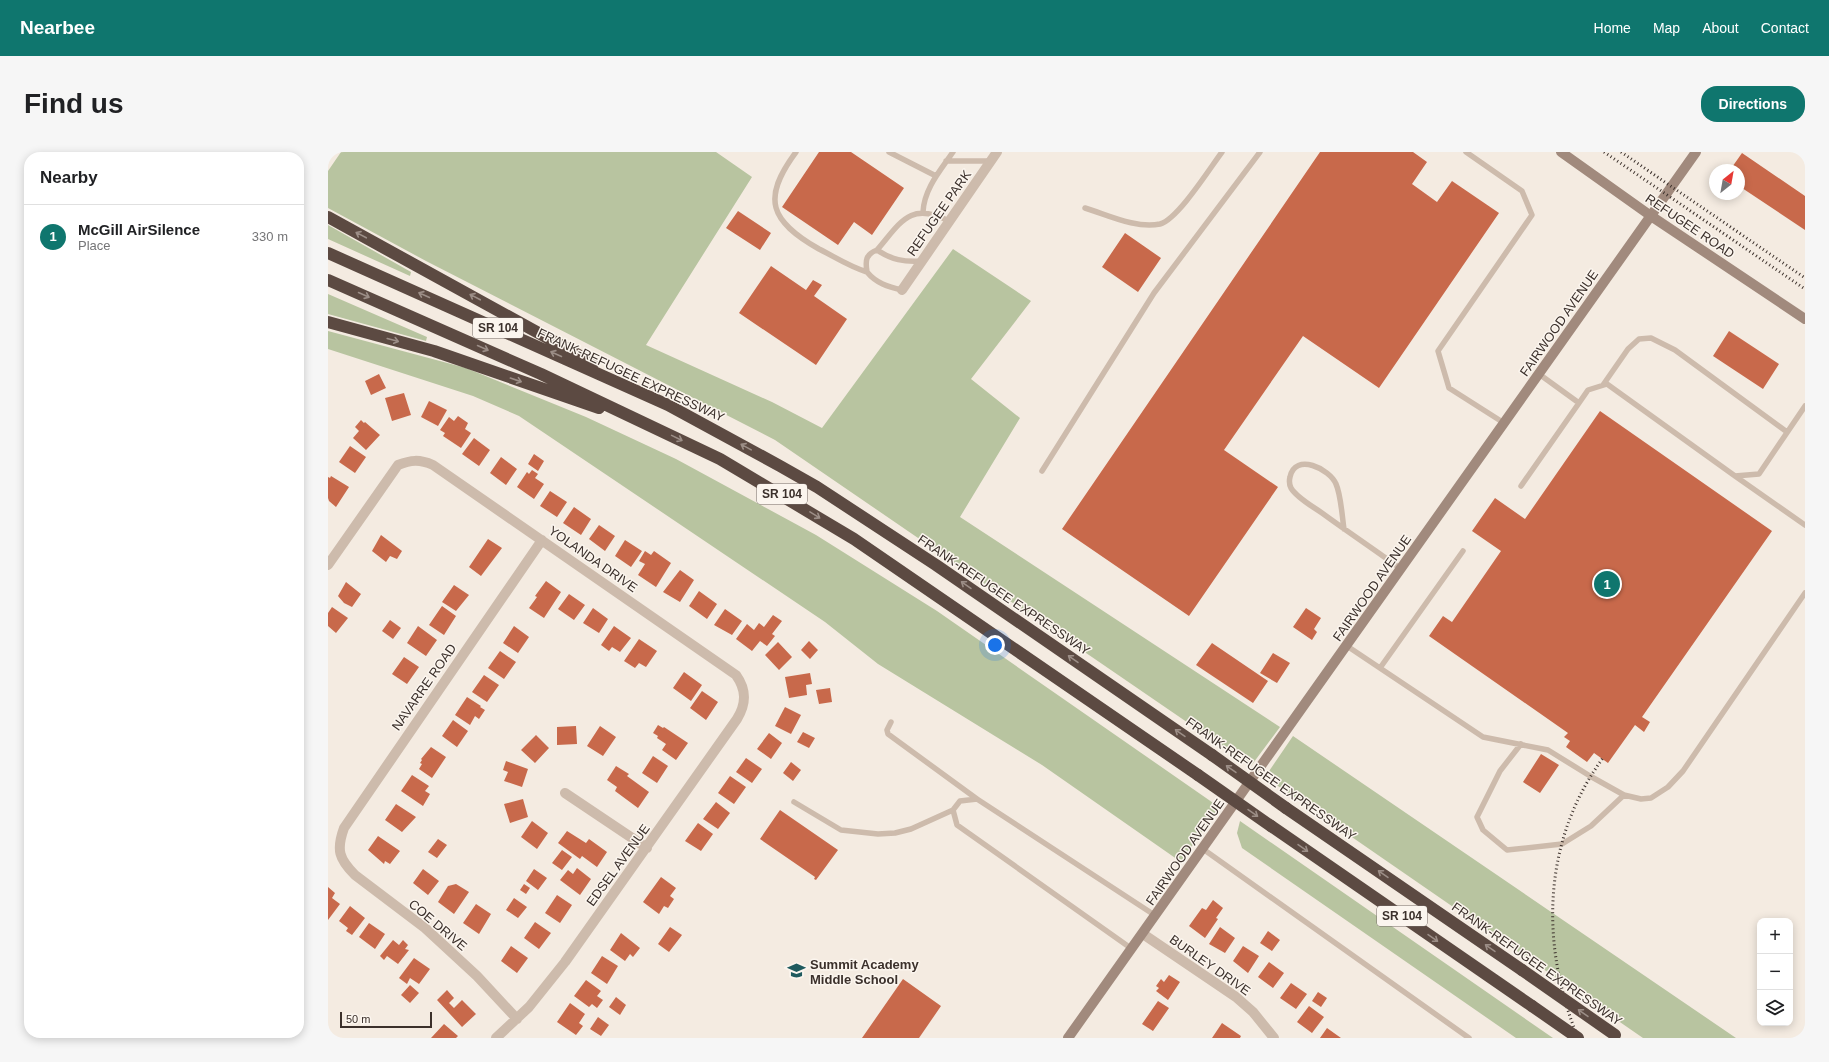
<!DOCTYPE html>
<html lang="en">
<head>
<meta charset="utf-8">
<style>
  body { margin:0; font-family:Helvetica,sans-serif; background:#f6f6f6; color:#202124 }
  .controls { position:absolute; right:12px; bottom:12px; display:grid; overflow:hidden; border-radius:8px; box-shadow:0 2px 10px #0003 }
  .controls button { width:36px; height:36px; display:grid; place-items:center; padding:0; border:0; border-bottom:1px solid #e0e0e0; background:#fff; color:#202124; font:20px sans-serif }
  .compass { position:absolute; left:1381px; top:12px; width:36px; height:36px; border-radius:50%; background:#fff; box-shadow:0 2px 10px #0003; rotate:31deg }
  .scale { position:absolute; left:12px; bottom:10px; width:92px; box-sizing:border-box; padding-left:4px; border:2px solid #3b302b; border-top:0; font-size:11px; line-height:14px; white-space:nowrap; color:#3b302b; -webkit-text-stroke:3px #fbf5ee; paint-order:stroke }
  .you { position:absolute; left:667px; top:493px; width:14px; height:14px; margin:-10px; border:3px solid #fff; border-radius:50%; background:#1a73e8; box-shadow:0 0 0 6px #1a73e833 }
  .badge { display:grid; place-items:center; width:26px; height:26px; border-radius:50%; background:#0f766e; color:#fff; font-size:13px; font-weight:700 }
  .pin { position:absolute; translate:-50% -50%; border:2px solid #fff; box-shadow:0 1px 4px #0006 }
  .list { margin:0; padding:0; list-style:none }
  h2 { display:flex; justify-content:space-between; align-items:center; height:52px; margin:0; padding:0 16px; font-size:17px }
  h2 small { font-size:13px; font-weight:400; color:#757577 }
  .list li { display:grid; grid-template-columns:26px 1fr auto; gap:12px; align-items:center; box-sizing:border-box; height:64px; padding:0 16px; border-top:1px solid #e0e0e0 }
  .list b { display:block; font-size:15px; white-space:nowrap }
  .list p { margin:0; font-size:13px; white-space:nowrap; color:#757577 }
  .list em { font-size:13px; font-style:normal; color:#757577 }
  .icon { flex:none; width:22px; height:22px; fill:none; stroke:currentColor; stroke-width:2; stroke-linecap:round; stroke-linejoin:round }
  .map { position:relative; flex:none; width:1477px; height:886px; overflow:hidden; border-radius:16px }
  header { display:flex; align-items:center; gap:24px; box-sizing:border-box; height:56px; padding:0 20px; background:#0f766e; color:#fff }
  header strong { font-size:19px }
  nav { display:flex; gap:22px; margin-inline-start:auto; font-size:14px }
  .intro { display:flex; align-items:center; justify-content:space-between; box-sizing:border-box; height:96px; padding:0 24px }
  h1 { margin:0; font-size:28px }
  .button { padding:10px 18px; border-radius:16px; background:#0f766e; color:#fff; font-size:14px; font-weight:700 }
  main { display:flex; gap:24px; padding:0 24px }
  aside { flex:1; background:#fff; border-radius:16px; box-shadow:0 2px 10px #0003 }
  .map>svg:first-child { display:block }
  .green { fill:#b8c4a0 }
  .building { fill:#c8694b }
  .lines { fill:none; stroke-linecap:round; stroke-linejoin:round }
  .lane { stroke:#cdbbac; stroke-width:5.5 }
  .street { stroke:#cdbbac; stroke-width:10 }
  .secondary { stroke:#a18a7d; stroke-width:10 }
  .highway { stroke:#5c4a42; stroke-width:12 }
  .rail { stroke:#3b302b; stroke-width:3; stroke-dasharray:1 3; stroke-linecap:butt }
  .highway-bridge { stroke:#5c4a42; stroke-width:12 }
  .oneway { stroke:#9c8e87 }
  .labels { text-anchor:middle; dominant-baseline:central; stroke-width:3; stroke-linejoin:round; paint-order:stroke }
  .shield { fill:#fbf5ee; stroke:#756b66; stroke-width:1 }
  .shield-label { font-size:12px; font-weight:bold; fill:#3b302b }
  .street-label { font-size:13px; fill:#3b302b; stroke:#fbf5ee }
  .poi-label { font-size:13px; font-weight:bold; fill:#3b302b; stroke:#fbf5ee; text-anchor:start }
</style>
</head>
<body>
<header>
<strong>Nearbee</strong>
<nav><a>Home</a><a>Map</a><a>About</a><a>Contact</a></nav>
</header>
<div class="intro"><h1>Find us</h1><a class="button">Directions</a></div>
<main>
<aside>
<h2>Nearby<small></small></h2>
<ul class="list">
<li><span class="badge">1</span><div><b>McGill AirSilence</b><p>Place</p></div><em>330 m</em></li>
</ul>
</aside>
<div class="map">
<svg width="1477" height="886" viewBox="0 0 1477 886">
  <rect width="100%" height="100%" fill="#f4ebe1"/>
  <path class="green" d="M13,0H388L424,25L318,193L444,250L494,276L625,97L703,149L643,227L692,266L632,365L952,575L923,614L447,288L98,109L0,56V19Z
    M0,73L83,120L82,124L0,87Z
    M0,142L99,185L98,189L0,162Z
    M0,179L138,216L258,265L348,307L488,383L609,459L891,655L853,710L714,613L550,512L497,470L191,264L145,244L0,197Z
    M965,584L1408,886H1315L937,625Z
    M912,669L1225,886H1188L914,696L909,681Z"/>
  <path class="building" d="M491,0H523L576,36L544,83L526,70L510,93L454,55Z
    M992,0H1085L1099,10L1084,32L1109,50L1124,29L1171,61L1051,236L975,184L896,298L950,335L861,464L734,377Z
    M1414,1L1477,44V78L1411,34V18H1402Z
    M410,59L443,81L432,98L398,76Z
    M797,81L833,106L810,140L774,115Z
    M443,114L478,138L485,128L494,133L486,144L519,167L488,213L411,161Z
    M1401,179L1451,212L1435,237L1385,204Z
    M51,222L58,236L43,243L37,229Z
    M76,241L83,263L64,269L57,246Z
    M101,249L119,258L110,274L93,265Z
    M1272,259L1444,379L1314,565L1322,570L1316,580L1307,573L1280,611L1266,601L1259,610L1238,595L1242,589L1236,585L1240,581L1101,484L1115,464L1124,470L1173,399L1144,379L1167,346L1197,367Z
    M130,264L140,271L137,277L143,281L133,296L115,284L117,281L112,278L121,265L126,269Z
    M33,268L36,271L37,270L52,283L38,298L25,286L31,279L27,275Z
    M146,286L162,298L151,314L134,302Z
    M22,294L38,305L27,321L11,310Z
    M206,302L216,309L210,319L200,312Z
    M173,305L189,317L178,333L162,321Z
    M204,318L210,322L207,326L216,332L206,347L189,335L199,320L201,322Z
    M3,324L21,335L8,355L1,349L0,346V325L2,326Z
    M222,339L239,350L229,365L212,354Z
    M246,355L263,367L253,383L235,371Z
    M271,373L287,384L277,399L261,387Z
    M53,383L74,399L69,407L62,404L58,410L44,399Z
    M160,387L174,396L153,424L141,415Z
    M297,388L314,399L303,415L287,404Z
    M317,399L323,403L326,399L343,411L328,435L310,423L317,412L311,409Z
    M352,418L366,428L352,450L335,440Z
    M218,429L233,440L216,466L201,456L209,445L207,444Z
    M18,430L33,442L24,455L16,451L10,444Z
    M126,433L141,443L128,459L114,450Z
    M371,439L389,452L379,467L361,454Z
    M241,442L257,453L246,468L230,457Z
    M114,454L128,464L116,483L101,473Z
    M4,455L20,466L8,481L0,474V461Z
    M265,456L280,467L271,481L255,471Z
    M978,456L993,466L986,477L989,480L984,488L965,475Z
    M397,457L414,469L404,483L386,473Z
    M445,463L454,469L444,482L447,484L439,494L432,489L424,499L408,487L419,472L426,478L431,471L436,475Z
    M62,468L73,476L65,487L54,479Z
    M90,474L109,488L98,504L79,491Z
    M186,474L201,485L190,501L175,491Z
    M286,474L303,486L292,500L284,495L281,499L273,493Z
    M311,487L329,499L318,515L311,511L307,516L296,509Z
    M481,489L490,498L482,507L473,498Z
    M450,490L464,505L451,518L437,503Z
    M884,491L940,529L925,551L868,513Z
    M172,499L188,510L176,527L160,516Z
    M945,501L962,511L949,531L932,521Z
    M76,505L91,515L79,532L64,522Z
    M356,520L374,533L363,549L345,536Z
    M482,521L484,532L478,533L479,543L461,546L457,525Z
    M156,523L171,533L159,550L144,540Z
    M502,536L504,550L491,552L488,538Z
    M374,539L390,550L378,568L362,556Z
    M139,545L153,554L152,555L157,558L151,567L147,564L142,573L127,563Z
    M457,555L473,563L463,582L447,574Z
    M125,568L140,579L129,595L114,584Z
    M330,573L335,576L336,575L360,591L348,608L334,598L338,592L329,586L330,584L325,581Z
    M248,574L249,592L229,593V575Z
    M272,574L288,585L275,604L259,594Z
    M475,580L487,586L481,596L469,590Z
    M441,581L454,591L443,607L429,597Z
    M208,583L221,596L207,611L193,598Z
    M103,595L118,605L104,626L91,617L94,612L92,611L94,608L93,607Z
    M1213,602L1231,613L1212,641L1195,630Z
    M325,604L340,614L329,631L314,621Z
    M418,606L434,617L424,631L408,620Z
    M178,609L200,617L194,635L176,629L180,620L175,618Z
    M463,610L473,618L465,629L455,621Z
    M288,614L301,622L299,624L321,640L310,656L287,639L289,635L279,628Z
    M84,623L101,634L97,639L102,642L95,654L73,639Z
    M402,624L418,635L406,652L390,641Z
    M195,647L200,665L182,671L176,652Z
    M388,650L402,661L390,677L375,667Z
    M68,652L88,665L74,680L57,668Z
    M452,658L510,698L488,728L486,727L487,725L432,687Z
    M204,669L220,681L209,697L193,685Z
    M370,671L385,682L373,699L357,689Z
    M239,679L258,691L261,687L279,700L269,715L254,704L252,707L230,691Z
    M50,684L72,699L62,712L57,709L56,712L40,698Z
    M110,687L119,693L109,706L100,700Z
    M234,698L244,705L234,718L224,711Z
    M249,716L263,727L252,743L232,728L240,718L245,722Z
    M95,717L111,729L100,743L85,731Z
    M206,717L219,726L210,738L198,729Z
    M333,725L348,736L342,744L346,747L340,756L336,754L331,762L315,750Z
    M128,732L141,740L126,762L110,750L120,734Z
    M196,732L202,736L198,742L192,738Z
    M0,735L7,741L4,746L12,752L0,768Z
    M229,743L244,753L232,771L217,761Z
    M186,746L199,755L190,766L178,758Z
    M885,748L895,756L888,766L890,767L877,786L861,774L874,756L878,758Z
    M148,752L163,762L151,782L135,771Z
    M22,754L37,766L24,783L18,779L20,776L11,769Z
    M207,770L223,781L211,797L196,786Z
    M41,771L57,782L47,797L31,785Z
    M342,775L354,783L341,800L330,792Z
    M892,775L907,786L897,801L881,792Z
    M940,779L952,788L944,799L932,791Z
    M293,781L312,796L305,805L302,802L297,809L282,798Z
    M65,788L71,793L75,788L80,793L77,797L81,798L70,812L59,804L56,808L52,804Z
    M183,794L200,806L189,821L173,809Z
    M915,794L931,804L920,821L905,809Z
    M274,804L290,814L279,832L263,821Z
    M86,806L102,817L91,832L82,826L79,832L71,826Z
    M941,810L956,821L945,836L930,825Z
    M841,823L852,830L840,848L828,839L831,836L828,834L833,827L836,830Z
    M575,827L613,854L591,886H534Z
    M258,828L273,839L269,844L275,848L269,856L264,852L261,855L246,844Z
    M963,831L979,842L968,857L952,846Z
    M82,833L91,841L82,851L73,843Z
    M119,838L126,846L121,851L126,856L134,848L148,862L134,875L109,848Z
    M990,840L999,846L993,855L984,849Z
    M288,845L298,853L292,863L281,855Z
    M830,849L841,856L825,879L814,872Z
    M242,851L257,862L251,871L255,874L248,883L229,870Z
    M981,854L996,865L984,881L969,870Z
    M270,865L281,873L273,884L262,877Z
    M894,871L913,884L912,886H884Z
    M116,872L130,884L128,886H103Z
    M999,876L1013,886H992Z"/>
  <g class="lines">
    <path class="lane" d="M468,0C433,47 442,69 491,97C507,105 522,115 539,120
      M561,0L608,24
      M1138,0L1194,39L1204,63L1110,199L1121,236L1176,271
      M618,9H663
      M757,56C780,63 808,77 832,72C850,67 882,16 894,0
      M595,60C596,37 612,19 625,0
      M549,98C538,102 537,108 539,120C548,131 560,135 574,138
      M593,109C576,110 564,108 549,98C573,70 582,49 621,69
      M1211,222L1251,251L1260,238L1279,232L1407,324L1431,322L1477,254
      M1275,233L1300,197L1311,187L1323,186L1347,198L1459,280
      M714,319L826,141L932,0
      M1407,324L1477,373
      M1193,334L1251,251
      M1016,377C1014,364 1013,343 1008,332C1002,317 967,300 962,325C961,329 961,332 963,336C969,346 984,354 994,361C1020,380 1047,398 1073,417
      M1019,494L1155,585L1220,598L1262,624L1296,643L1313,647L1323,646L1340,635L1355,619L1477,441
      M1052,516L1135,399
      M563,570L559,578L560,582L649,647
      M1193,592L1172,619L1149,665L1155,678L1179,698L1234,692L1263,674L1296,643
      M466,650L513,678L550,682L567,681L583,677L625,658
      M875,697L1141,886
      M804,797L629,673L625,658L632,649L649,647L828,764"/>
    <path class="street" d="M574,138L669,0
      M0,413L70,313C83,308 91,307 105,313L408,523C418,537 419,551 409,567L237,810L201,855L168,886
      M237,641L319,696
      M815,782L908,845L925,860L946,886
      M189,867L149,824L97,776L27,723C11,707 8,698 16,676L214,388"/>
    <path class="secondary" d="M1233,0L1323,64L1477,167
      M740,886L1368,0"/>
    <path class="highway" d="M0,65L265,211
      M0,101L340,253L452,314L489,335L608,413L884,603
      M0,128L213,222L392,307L526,387L870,623
      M0,170L106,199L271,256
      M958,656L1194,818
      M943,674L1204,854"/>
    <path class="rail" d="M1276,0L1477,137
      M1293,0L1477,126
      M1250,886C1212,793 1214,689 1275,606"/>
    <path class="highway-bridge" d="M884,603L958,656
      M870,623L943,674
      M1194,818L1287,883
      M1204,854L1250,886"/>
  </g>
  <defs><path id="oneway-shaft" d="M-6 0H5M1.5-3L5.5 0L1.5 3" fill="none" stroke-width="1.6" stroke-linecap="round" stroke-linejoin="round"/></defs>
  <g class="oneway">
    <use href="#oneway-shaft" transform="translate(33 83) rotate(-152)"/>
    <use href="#oneway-shaft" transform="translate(36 143) rotate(24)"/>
    <use href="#oneway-shaft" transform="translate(96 143) rotate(-156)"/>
    <use href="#oneway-shaft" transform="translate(147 145) rotate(-152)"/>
    <use href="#oneway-shaft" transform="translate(65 188) rotate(15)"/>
    <use href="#oneway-shaft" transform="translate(155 196) rotate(24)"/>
    <use href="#oneway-shaft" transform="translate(228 202) rotate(-156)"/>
    <use href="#oneway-shaft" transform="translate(188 228) rotate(19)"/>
    <use href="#oneway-shaft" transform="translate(349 286) rotate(26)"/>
    <use href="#oneway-shaft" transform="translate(418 295) rotate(-151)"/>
    <use href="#oneway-shaft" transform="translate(487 363) rotate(32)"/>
    <use href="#oneway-shaft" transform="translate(638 433) rotate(-145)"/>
    <use href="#oneway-shaft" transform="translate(745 507) rotate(-145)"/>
    <use href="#oneway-shaft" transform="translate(852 581) rotate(-145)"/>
    <use href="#oneway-shaft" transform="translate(903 617) rotate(-145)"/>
    <use href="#oneway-shaft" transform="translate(925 661) rotate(35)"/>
    <use href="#oneway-shaft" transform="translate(975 696) rotate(35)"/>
    <use href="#oneway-shaft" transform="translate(1055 722) rotate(-145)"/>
    <use href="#oneway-shaft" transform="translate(1105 786) rotate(35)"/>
    <use href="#oneway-shaft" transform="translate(1162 796) rotate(-145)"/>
    <use href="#oneway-shaft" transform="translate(1255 861) rotate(-145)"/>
  </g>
  <defs>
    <symbol id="school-bare" viewBox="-9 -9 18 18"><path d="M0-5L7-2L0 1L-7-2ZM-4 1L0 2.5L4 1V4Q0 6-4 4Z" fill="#1f5a5e" stroke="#fbf5ee" stroke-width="2.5" paint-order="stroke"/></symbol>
  </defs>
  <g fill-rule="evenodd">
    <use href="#school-bare" x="456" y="806" width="25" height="25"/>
  </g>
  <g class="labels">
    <g class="shield">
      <rect x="145" y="166" width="50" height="20" rx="3"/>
      <rect x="429" y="332" width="50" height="20" rx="3"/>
      <rect x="1049" y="754" width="50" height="20" rx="3"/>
    </g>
    <g class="shield-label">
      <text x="170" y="176">SR 104</text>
      <text x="454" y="342">SR 104</text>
      <text x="1074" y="764">SR 104</text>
    </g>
    <g class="street-label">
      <text transform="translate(611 61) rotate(-55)">REFUGEE PARK</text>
      <text transform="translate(1362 74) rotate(34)">REFUGEE ROAD</text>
      <text transform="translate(1231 171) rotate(-55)">FAIRWOOD AVENUE</text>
      <text transform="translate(303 223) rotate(25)">FRANK-REFUGEE EXPRESSWAY</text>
      <text transform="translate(265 407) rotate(35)">YOLANDA DRIVE</text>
      <text transform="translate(1044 436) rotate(-55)">FAIRWOOD AVENUE</text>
      <text transform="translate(676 443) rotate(34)">FRANK-REFUGEE EXPRESSWAY</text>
      <text transform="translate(96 535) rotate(-55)">NAVARRE ROAD</text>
      <text transform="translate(943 627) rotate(35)">FRANK-REFUGEE EXPRESSWAY</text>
      <text transform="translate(857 700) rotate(-55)">FAIRWOOD AVENUE</text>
      <text transform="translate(290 713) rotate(-54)">EDSEL AVENUE</text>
      <text transform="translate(110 773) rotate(40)">COE DRIVE</text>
      <text transform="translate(1209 812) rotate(35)">FRANK-REFUGEE EXPRESSWAY</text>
      <text transform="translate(882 813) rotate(35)">BURLEY DRIVE</text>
    </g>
    <g class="poi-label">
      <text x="482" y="812">Summit Academy<tspan x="482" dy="15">Middle School</tspan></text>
    </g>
  </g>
</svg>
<div class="controls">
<button>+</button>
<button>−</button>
<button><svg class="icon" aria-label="layers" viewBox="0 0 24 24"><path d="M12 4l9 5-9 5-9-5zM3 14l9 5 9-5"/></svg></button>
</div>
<svg class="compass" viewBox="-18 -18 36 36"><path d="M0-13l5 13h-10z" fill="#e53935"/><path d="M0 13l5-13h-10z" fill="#757577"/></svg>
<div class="scale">50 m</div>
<div class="you"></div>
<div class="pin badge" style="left:1279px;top:432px">1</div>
</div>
</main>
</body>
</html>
